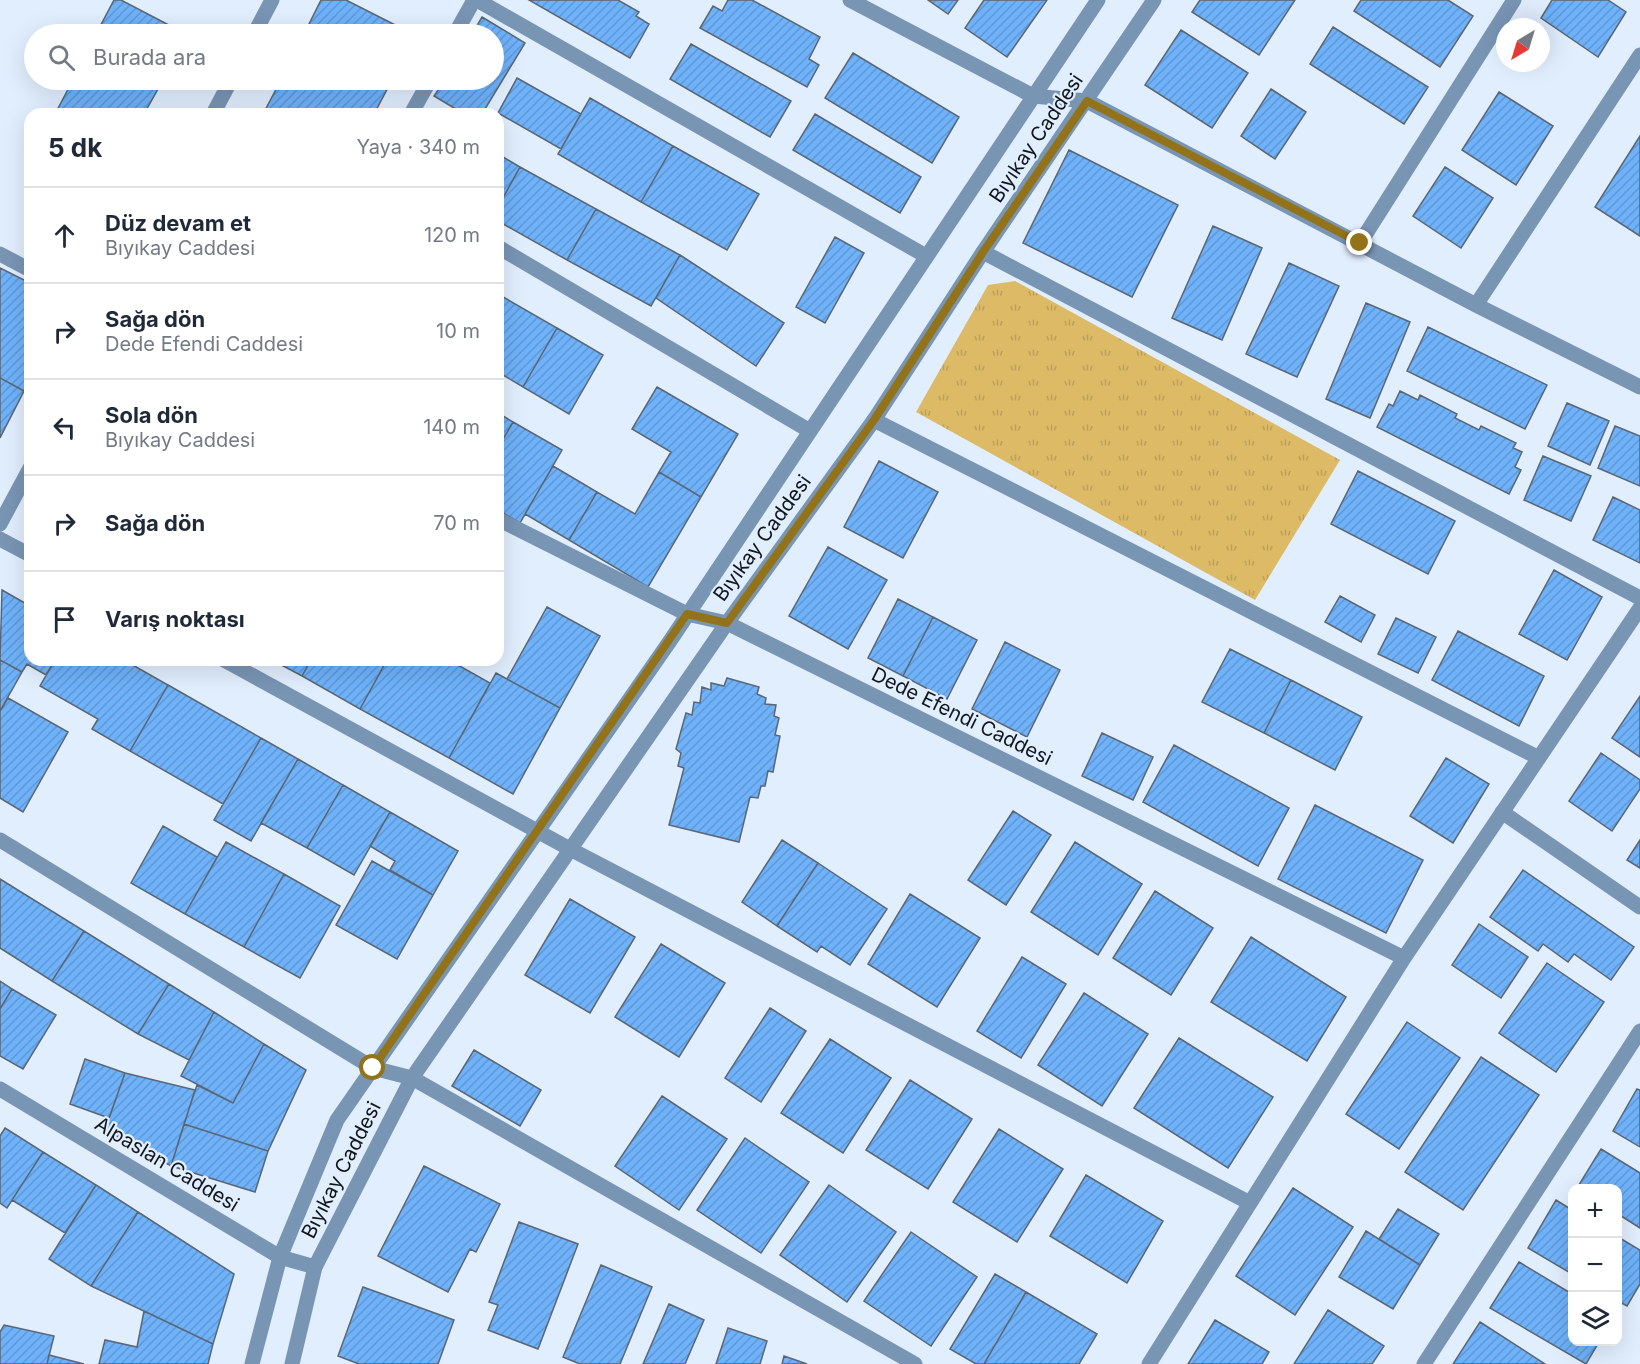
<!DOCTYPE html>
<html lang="tr">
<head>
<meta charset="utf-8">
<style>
  body { margin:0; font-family:Inter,sans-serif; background:#f2f2f3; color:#1f2937 }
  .controls { position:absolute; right:18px; bottom:18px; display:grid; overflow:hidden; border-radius:12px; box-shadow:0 6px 24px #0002 }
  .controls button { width:54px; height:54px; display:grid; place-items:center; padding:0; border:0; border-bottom:2px solid #e0e1e3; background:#fff; color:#1f2937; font:30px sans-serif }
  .compass { position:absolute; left:1496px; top:18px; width:54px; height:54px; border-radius:50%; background:#fff; box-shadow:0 6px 24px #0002; rotate:218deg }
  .stop { position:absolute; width:18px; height:18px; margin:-14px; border:4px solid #92731a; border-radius:50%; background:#fff }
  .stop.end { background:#92731a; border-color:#fff; box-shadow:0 2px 6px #0008 }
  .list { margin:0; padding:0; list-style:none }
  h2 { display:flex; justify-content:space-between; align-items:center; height:78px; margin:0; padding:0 24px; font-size:26px }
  h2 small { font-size:20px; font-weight:400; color:#747a83 }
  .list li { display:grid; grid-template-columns:39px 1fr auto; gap:18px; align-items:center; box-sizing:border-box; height:96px; padding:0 24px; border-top:2px solid #e0e1e3 }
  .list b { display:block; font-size:22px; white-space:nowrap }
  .list p { margin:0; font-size:20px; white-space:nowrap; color:#747a83 }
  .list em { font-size:20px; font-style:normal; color:#747a83 }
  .icon { flex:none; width:33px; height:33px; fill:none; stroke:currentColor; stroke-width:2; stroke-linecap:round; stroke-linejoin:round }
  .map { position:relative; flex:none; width:1640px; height:1364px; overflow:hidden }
  .search { position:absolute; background:#fff; box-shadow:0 6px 24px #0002; left:24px; top:24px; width:480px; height:66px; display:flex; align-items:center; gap:15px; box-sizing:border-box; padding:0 21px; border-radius:33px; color:#747a83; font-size:22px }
  .panel { position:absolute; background:#fff; box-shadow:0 6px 24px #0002; left:24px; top:108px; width:480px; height:558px; border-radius:18px }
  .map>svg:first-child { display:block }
  .park { fill:url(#park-tufts) }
  .building { fill:url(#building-hatch); stroke:#5a6673; stroke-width:1.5 }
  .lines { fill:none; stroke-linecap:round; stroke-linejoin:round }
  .minor { stroke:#7995b4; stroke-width:15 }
  .tertiary { stroke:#7995b4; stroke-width:15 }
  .route { stroke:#92731a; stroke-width:8 }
  .labels { text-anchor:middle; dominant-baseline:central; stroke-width:4.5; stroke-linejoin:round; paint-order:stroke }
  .street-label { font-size:20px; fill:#11161b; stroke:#e1eefe }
</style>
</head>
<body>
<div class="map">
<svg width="1640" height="1364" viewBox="0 0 1640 1364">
  <defs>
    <pattern id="park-tufts" width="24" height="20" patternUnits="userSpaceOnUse" patternTransform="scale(1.5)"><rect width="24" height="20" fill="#dcba66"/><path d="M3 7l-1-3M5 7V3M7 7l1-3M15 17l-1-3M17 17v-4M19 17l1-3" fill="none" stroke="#bc9f58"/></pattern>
    <pattern id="building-hatch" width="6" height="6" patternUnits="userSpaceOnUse" patternTransform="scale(1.5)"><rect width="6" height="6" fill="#6fb2fa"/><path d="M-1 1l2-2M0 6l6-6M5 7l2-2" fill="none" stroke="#5f98d6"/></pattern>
  </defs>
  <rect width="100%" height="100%" fill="#e1eefe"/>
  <path class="park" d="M1015,281L1340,460L1255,600L916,412L988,285Z"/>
  <path class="building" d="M114,0H121L186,34H96Z
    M321,0H346L413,34H304Z
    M529,0H618L639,12L636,16L649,24L630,58Z
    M728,0H752L820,37L809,59L819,65L807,87L700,28L713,6L722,11Z
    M928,0H958L948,14Z
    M984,0H1047L1007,57L965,28Z
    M1200,0H1295L1259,55L1192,12Z
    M1361,0H1448L1473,16L1440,67L1354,11Z
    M1552,0H1608L1626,12L1598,57L1541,18Z
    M482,17L525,43L482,114H464L434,96L445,80H494V34H472Z
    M1333,27L1428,87L1404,124L1310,64Z
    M1181,30L1248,73L1212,128L1145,85Z
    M691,44L791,101L770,137L670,79Z
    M853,53L959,117L932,163L825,98Z
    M517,78L581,114L561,149L498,113Z
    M73,80H163L144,114H55Z
    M281,80H392L374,114H263Z
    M1271,89L1306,112L1275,159L1241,136Z
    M1499,92L1553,126L1516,185L1462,150Z
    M590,98L673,146L641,202L558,154Z
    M815,114L921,177L900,213L793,150Z
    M1640,136V236L1595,207Z
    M673,146L759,194L727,250L641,202Z
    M1069,150L1178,205L1132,297L1023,243Z
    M498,154L520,167L498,207Z
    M520,167L596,209L567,260L498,221V207Z
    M1445,167L1493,198L1461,248L1413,216Z
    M596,209L680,255L651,306L567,260Z
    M1213,226L1262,248L1222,340L1172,318Z
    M835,237L864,253L825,323L796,307Z
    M680,255L784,323L756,366L656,298Z
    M1289,263L1339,286L1297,377L1246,354Z
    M0,268L30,283V380L24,391L0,378Z
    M498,294L557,328L523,387L498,372Z
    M1366,303L1410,322L1370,418L1326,399Z
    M1428,327L1547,385L1525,429L1407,371Z
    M557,328L603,355L569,414L523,387Z
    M0,378L24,391L0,438Z
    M657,387L738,434L701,497L659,472L671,452L632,429Z
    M1400,391L1418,400L1420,395L1457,414L1455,418L1479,430L1481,426L1516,443L1513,448L1522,452L1515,467L1521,470L1509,494L1377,427L1389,404L1393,406Z
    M1567,403L1609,421L1590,465L1548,446Z
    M498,413L513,422L498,448Z
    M513,422L562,450L520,523L498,510V448Z
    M1615,426L1640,436V486L1598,468Z
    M1543,456L1591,476L1571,521L1524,500Z
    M879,461L938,492L903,558L844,527Z
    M553,466L597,492L569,540L525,514Z
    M1358,471L1455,521L1428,574L1331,524Z
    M659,472L701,497L648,587L569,540L597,492L635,514Z
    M1613,497L1640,510V563L1593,540Z
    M828,547L887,580L848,649L789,616Z
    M1554,570L1602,597L1567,660L1519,634Z
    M2,590L30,606V660H55L46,675L27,664L22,672L0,660Z
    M1340,596L1375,615L1361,642L1325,622Z
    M898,599L933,617L903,676L868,658Z
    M547,607L600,636L560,708L507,679Z
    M933,617L977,640L947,699L903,676Z
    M1396,618L1436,637L1418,673L1378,654Z
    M1458,631L1544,676L1519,726L1432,680Z
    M1005,642L1060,670L1027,737L972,709Z
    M1230,649L1291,680L1264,733L1202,702Z
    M0,660L22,672L0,711Z
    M55,660H124L168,685L130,751L92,729L98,719L40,686Z
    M272,660H311L302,676Z
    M311,660H387L360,709L302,676Z
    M387,660H449L490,683L449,758L360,709Z
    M496,673L560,708L513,794L449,758Z
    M727,678L759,687L757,694L766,698L765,704L776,705L774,716L779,718L775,735L780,736L773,772L768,771L765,786H761L758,798L750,797L739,842L669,825L684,768L678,766L681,753L676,749L686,713L692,715L694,702L700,703L702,687L711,690V683L724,686Z
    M1291,680L1362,717L1335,770L1264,733Z
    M168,685L261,738L223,804L130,751Z
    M1640,696V757L1612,738Z
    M8,698L68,732L23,812L0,798V711Z
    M1102,733L1153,757L1133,800L1082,776Z
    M261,738L298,759L251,841L214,820Z
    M1174,745L1289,808L1258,866L1143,802Z
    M1601,753L1640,780V789L1612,831L1569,801Z
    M1446,758L1489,784L1453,843L1410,816Z
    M298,759L343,785L307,848L261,823Z
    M343,785L390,812L354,875L307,848Z
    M1315,805L1423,860L1386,933L1278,879Z
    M1013,811L1051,835L1006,905L968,880Z
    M390,812L458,851L433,895L390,870L395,861L370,846Z
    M163,826L217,857L185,914L131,883Z
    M782,840L818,863L777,926L742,902Z
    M1640,840V868L1627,860Z
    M226,842L284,874L244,947L185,914Z
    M1075,842L1142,884L1098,955L1031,912Z
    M372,861L433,895L397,959L336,925Z
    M818,863L887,909L850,965L821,946L817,952L777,926Z
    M1523,870L1634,947L1611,980L1574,954L1568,962L1543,944L1538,951L1490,917Z
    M284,874L340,906L300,978L244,947Z
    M0,879L84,931L52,981L0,948Z
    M1155,891L1213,928L1171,995L1113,958Z
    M910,894L980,938L937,1007L868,964Z
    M570,899L635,937L590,1013L525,975Z
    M1479,924L1528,957L1501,998L1452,965Z
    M84,931L169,984L138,1034L52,981Z
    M1251,937L1346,997L1307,1061L1211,1002Z
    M661,944L725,983L679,1057L615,1017Z
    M1022,957L1066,984L1021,1058L977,1031Z
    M1547,963L1604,1002L1556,1072L1499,1033Z
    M0,981L12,989L0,1009Z
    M169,984L214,1012L189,1060L138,1034Z
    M12,989L56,1015L23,1069L0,1056V1009Z
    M1084,993L1148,1034L1102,1106L1038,1065Z
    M770,1008L806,1031L761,1102L725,1078Z
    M214,1012L264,1044L233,1103L181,1076Z
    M1407,1022L1460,1058L1399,1149L1346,1114Z
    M1179,1038L1273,1097L1228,1168L1134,1108Z
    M830,1039L891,1078L843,1153L781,1113Z
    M264,1044L306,1070L268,1151L184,1124L197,1085L233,1103Z
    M474,1050L541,1090L520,1126L452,1086Z
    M1481,1057L1539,1095L1463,1210L1405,1172Z
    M85,1059L125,1073L109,1118L70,1104Z
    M125,1073L195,1090L171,1166L105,1130Z
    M910,1080L972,1119L928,1189L866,1150Z
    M1637,1089L1640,1090V1147L1613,1131Z
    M662,1096L727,1139L679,1210L615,1166Z
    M184,1124L268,1151L255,1192L171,1166Z
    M5,1128L43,1152L7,1208L0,1203V1136Z
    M999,1129L1063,1169L1017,1242L953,1202Z
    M745,1138L809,1182L761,1253L697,1210Z
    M1601,1149L1640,1173V1228L1618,1214V1188H1577Z
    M43,1152L96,1185L65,1233L12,1200Z
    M424,1166L500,1204L476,1252L470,1249L448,1292L378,1256Z
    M1086,1175L1163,1221L1127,1283L1050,1236Z
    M96,1185L138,1212L91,1286L49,1259Z
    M829,1185L896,1232L847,1302L780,1255Z
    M1293,1188L1353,1227L1295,1315L1236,1276Z
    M1556,1200L1572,1210V1274L1528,1248Z
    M1398,1209L1439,1234L1420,1265L1379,1239Z
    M138,1212L234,1274L213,1344L91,1286Z
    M519,1222L578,1244L538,1349L488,1330L498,1305L489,1302Z
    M1366,1231L1420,1265L1393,1309L1339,1277Z
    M911,1232L977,1277L931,1346L864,1301Z
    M1618,1237L1640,1250V1284L1627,1306L1618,1301Z
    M1519,1262L1572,1294V1342H1599L1586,1364L1490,1308Z
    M601,1265L652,1287L620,1364H580L563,1357Z
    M995,1274L1026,1292L984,1364H976L950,1349Z
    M363,1287L454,1320L438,1364H359L338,1356Z
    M1026,1292L1097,1334L1079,1364H984Z
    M669,1304L704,1320L685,1364H643Z
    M1328,1310L1384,1346L1372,1364H1294Z
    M144,1311L213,1344L208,1364H99L105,1340L137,1347Z
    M1215,1320L1269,1352L1262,1364H1188Z
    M1480,1322L1545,1364H1453Z
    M4,1325L54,1336L47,1364H0V1332Z
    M728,1328L767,1341L760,1364H716Z
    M49,1355L84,1364H47Z
    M784,1356L807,1364H782Z"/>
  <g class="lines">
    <path class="minor" d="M477,0L926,256
      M850,0L1033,96L1087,101L1476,305L1640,387
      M254,34L272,0
      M455,34L474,0
      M213,114L231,80
      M411,114L430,80
      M1360,243L1514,0
      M498,247L810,431
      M983,252L1640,598
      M0,254L30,270
      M1476,305L1640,55
      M874,420L1539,758
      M498,519L687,614L727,623L1404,958
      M0,524L30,468
      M0,539L30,555
      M224,660L570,849L1250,1203
      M1502,812L1640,907
      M0,840L373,1068L412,1078L915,1364
      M0,1089L280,1257L315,1267
      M1149,1364L1404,958L1640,608
      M1424,1364L1640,1031"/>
    <path class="tertiary" d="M252,1364L280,1257L337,1120L670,641L1098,0
      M292,1364L315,1267L412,1078L727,623L874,420L983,252L1154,0"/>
  </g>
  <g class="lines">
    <path class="route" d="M373,1068L687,614L727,623L874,420L983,252L1087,101L1360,243"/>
  </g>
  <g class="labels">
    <g class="street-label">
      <text transform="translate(1036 138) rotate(-56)">Bıyıkay Caddesi</text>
      <text transform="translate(762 538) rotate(-54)">Bıyıkay Caddesi</text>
      <text transform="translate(962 716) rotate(26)">Dede Efendi Caddesi</text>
      <text transform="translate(167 1164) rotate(31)">Alpaslan Caddesi</text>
      <text transform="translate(341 1170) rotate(-63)">Bıyıkay Caddesi</text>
    </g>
  </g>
</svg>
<div class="controls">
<button>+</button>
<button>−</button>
<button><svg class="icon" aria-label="layers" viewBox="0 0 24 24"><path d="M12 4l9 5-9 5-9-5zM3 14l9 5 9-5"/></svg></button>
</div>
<svg class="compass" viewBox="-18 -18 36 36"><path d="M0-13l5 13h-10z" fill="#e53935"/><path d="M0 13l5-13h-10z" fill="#747a83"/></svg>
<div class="stop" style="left:373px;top:1068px"></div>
<div class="stop end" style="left:1360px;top:243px"></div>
<div class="search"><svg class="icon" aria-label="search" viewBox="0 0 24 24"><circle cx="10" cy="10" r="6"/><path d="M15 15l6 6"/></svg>Burada ara</div>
<section class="panel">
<h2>5 dk<small>Yaya · 340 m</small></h2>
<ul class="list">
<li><svg class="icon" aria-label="ahead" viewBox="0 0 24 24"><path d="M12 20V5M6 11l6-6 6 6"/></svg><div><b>Düz devam et</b><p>Bıyıkay Caddesi</p></div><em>120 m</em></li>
<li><svg class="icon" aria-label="right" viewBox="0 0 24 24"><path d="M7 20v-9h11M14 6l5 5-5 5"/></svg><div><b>Sağa dön</b><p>Dede Efendi Caddesi</p></div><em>10 m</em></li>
<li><svg class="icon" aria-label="left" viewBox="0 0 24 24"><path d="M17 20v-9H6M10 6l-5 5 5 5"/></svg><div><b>Sola dön</b><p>Bıyıkay Caddesi</p></div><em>140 m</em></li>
<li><svg class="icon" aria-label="right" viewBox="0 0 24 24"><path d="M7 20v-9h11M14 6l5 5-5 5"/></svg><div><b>Sağa dön</b></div><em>70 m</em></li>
<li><svg class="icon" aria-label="arrive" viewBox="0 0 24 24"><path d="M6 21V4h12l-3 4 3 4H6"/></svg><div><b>Varış noktası</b></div></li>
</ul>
</section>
</div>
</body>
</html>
